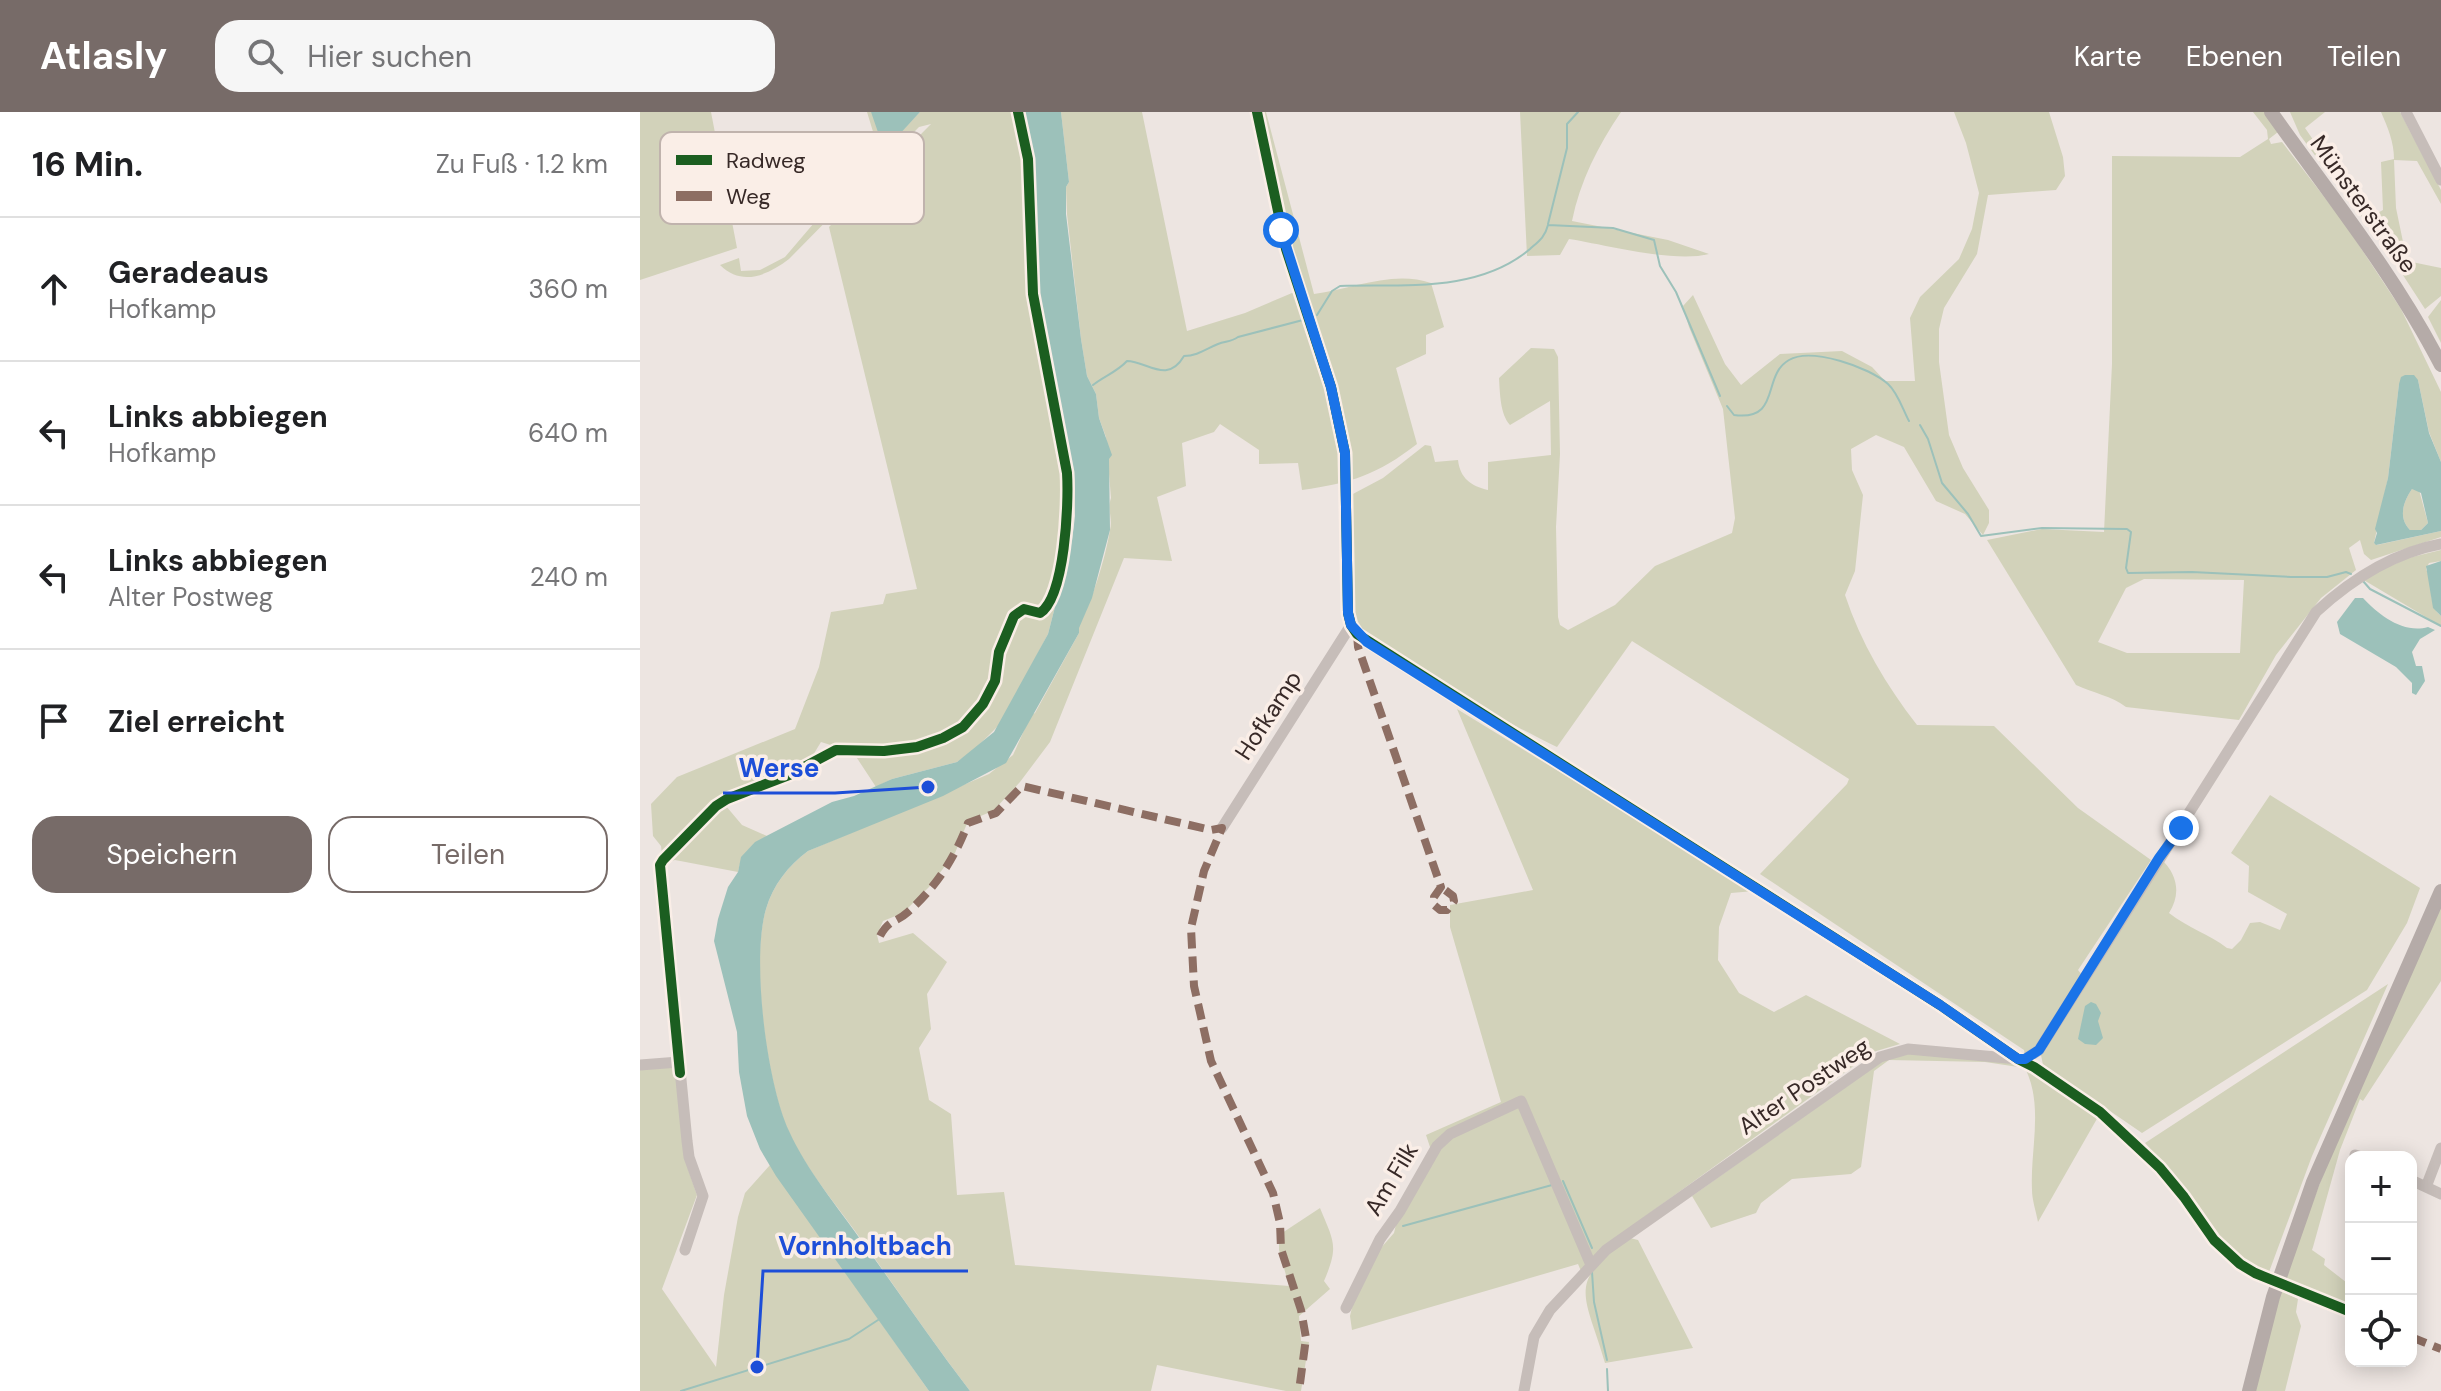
<!DOCTYPE html>
<html lang="de">
<head>
<meta charset="utf-8">
<style>
  body { margin:0; font-family:"DM Sans",sans-serif; background:#f6f6f6; color:#202124 }
  .controls { position:absolute; right:24px; bottom:24px; display:grid; overflow:hidden; border-radius:16px; box-shadow:0 4px 20px #0003 }
  .controls button { width:72px; height:72px; display:grid; place-items:center; padding:0; border:0; border-bottom:2px solid #e0e0e0; background:#fff; color:#202124; font:40px sans-serif }
  .stop { position:absolute; width:24px; height:24px; margin:-18px; border:6px solid #1a73e8; border-radius:50%; background:#fff }
  .stop.end { background:#1a73e8; border-color:#fff; box-shadow:0 2px 8px #0008 }
  .list { margin:0; padding:0; list-style:none }
  h2 { display:flex; justify-content:space-between; align-items:center; height:104px; margin:0; padding:0 32px; font-size:34px }
  h2 small { font-size:26px; font-weight:400; color:#757577 }
  .list li { display:grid; grid-template-columns:52px 1fr auto; gap:24px; align-items:center; box-sizing:border-box; height:144px; padding:0 32px; border-top:2px solid #e0e0e0 }
  .list b { display:block; font-size:30px; white-space:nowrap }
  .list p { margin:0; font-size:26px; white-space:nowrap; color:#757577 }
  .list em { font-size:26px; font-style:normal; color:#757577 }
  .actions { display:flex; gap:16px; padding:24px 32px }
  .actions a { flex:1; padding:18px 0; border:2px solid #776b68; border-radius:24px; text-align:center; font-size:28px; color:#776b68 }
  .actions .main { background:#776b68; color:#fff }
  .icon { flex:none; width:44px; height:44px; fill:none; stroke:currentColor; stroke-width:2; stroke-linecap:round; stroke-linejoin:round }
  .map { position:relative; flex:none; width:1801px; height:1279px; overflow:hidden }
  header { display:flex; align-items:center; gap:48px; box-sizing:border-box; height:112px; padding:0 40px; background:#776b68; color:#fff }
  header strong { font-size:38px }
  nav { display:flex; gap:44px; margin-inline-start:auto; font-size:28px }
  .search { width:560px; height:72px; background:#f6f6f6; display:flex; align-items:center; gap:20px; box-sizing:border-box; padding:0 28px; border-radius:24px; color:#757577; font-size:30px }
  main { display:flex }
  aside { flex:1; background:#fff }
  .map>svg:first-child { display:block }
  .green { fill:#d2d2ba; fill-rule:evenodd }
  .water { fill:#9cc1ba; fill-rule:evenodd }
  .lines { fill:none; stroke-linecap:round; stroke-linejoin:round }
  .stream { stroke:#9cc1ba; stroke-width:2 }
  .minor { stroke:#c6bdb9; stroke-width:11 }
  .major { stroke:#b5aba8; stroke-width:14 }
  .quiet { stroke:#8d6e63; stroke-width:8; stroke-dasharray:16 8; stroke-linecap:butt }
  .cycleway-casing { stroke:#faeee7; stroke-width:15 }
  .cycleway { stroke:#1b5e20; stroke-width:10 }
  .route { stroke:#1a73e8; stroke-width:10 }
  .labels { text-anchor:middle; dominant-baseline:central; stroke-width:7; stroke-linejoin:round; paint-order:stroke }
  .street-label { font-size:24px; fill:#372927; stroke:#faeee7 }
  .key { fill:#faeee7; stroke:#c0b3ad; stroke-width:2 }
  .key-label { font-size:22px; fill:#372927 }
  .leader { fill:none; stroke:#1d4ed8; stroke-width:3 }
  .callout-dot { fill:#1d4ed8; stroke:#faeee7; stroke-width:3 }
  .callout-label { font-size:26px; text-anchor:middle; font-weight:bold; fill:#1d4ed8; stroke:#faeee7; stroke-width:7; stroke-linejoin:round; paint-order:stroke }
</style>
</head>
<body>
<header>
<strong>Atlasly</strong>
<div class="search"><svg class="icon" aria-label="search" viewBox="0 0 24 24"><circle cx="10" cy="10" r="6"/><path d="M15 15l6 6"/></svg>Hier suchen</div>
<nav><a>Karte</a><a>Ebenen</a><a>Teilen</a></nav>
</header>
<main>
<aside>
<h2>16 Min.<small>Zu Fuß · 1.2 km</small></h2>
<ul class="list">
<li><svg class="icon" aria-label="ahead" viewBox="0 0 24 24"><path d="M12 20V5M6 11l6-6 6 6"/></svg><div><b>Geradeaus</b><p>Hofkamp</p></div><em>360 m</em></li>
<li><svg class="icon" aria-label="left" viewBox="0 0 24 24"><path d="M17 20v-9H6M10 6l-5 5 5 5"/></svg><div><b>Links abbiegen</b><p>Hofkamp</p></div><em>640 m</em></li>
<li><svg class="icon" aria-label="left" viewBox="0 0 24 24"><path d="M17 20v-9H6M10 6l-5 5 5 5"/></svg><div><b>Links abbiegen</b><p>Alter Postweg</p></div><em>240 m</em></li>
<li><svg class="icon" aria-label="arrive" viewBox="0 0 24 24"><path d="M6 21V4h12l-3 4 3 4H6"/></svg><div><b>Ziel erreicht</b></div></li>
</ul>
<div class="actions"><a class="main">Speichern</a><a>Teilen</a></div>
</aside>
<div class="map">
<svg width="1801" height="1279" viewBox="0 0 1801 1279">
  <rect width="100%" height="100%" fill="#ede5e1"/>
  <path class="green" d="M0,0H71L97,136L0,168Z
    M227,0H231L257,24L280,0H385L392,41L435,385L432,429L408,522L362,610L335,637L317,650L252,667L236,675L213,640L181,630L170,648L150,660L93,679L86,694L102,713L127,724C111,733 101,742 98,760L35,748L23,751L21,734L13,724L11,692L37,665L155,617L179,555L191,500L243,492L246,482L277,477L189,115L291,12L279,15L149,147C128,163 102,175 80,153L99,146L101,159L120,158L145,145L238,36Z
    M421,0H502L547,219L605,201L652,181H664L618,0H626L674,182C712,177 753,158 791,171L804,215L786,223V242L756,256L777,332C737,363 711,371 662,378L658,351L619,352V338L580,312L574,320L542,331L546,374L517,385L532,449L484,446L410,630L380,670L353,699L328,709L315,741L289,775L263,801L243,809L237,823L239,831L273,821L307,850L287,882L291,917L279,936L289,988L311,1002L317,1083L364,1080L375,1153L649,1174L639,1138V1123L680,1096C694,1130 699,1134 684,1169L690,1177L659,1204L661,1229L669,1230L661,1279H646L517,1253L511,1279H330C293,1231 259,1180 223,1130C199,1096 170,1063 151,1025C127,977 110,849 126,797C133,773 148,754 168,739L349,662L373,643L391,603L395,601L439,521L438,516C452,489 465,448 470,418C473,407 467,397 471,386L466,325L459,306L456,282L447,264L441,227L427,102L426,75L429,70Z
    M880,0H981C958,34 940,69 932,109L1028,128L1069,142C1034,151 967,133 929,127L920,143L887,144Z
    M1314,0H1409L1423,45L1425,64L1416,78L1348,83L1337,142L1304,196L1299,217V250L1309,323L1323,356L1349,398V411L1343,423L1325,402L1296,389L1264,335L1236,323L1211,337L1212,358L1223,383L1215,459L1205,483C1221,531 1246,573 1277,613L1354,614L1438,696L1511,748L1438,858L1442,863L1397,932L1385,943L1384,938L1120,762L1207,672L1209,667L992,529L917,635C887,621 724,534 715,511C706,489 711,411 711,383L743,366L785,333L791,334L795,350L818,348C820,366 831,374 848,378V350L911,343L910,289L870,313C860,302 860,281 859,266L891,236L914,237L918,245L920,342L916,415L918,505L920,513L928,518L975,493L1015,454L1092,421L1095,406L1083,297L1049,215L1043,194L1053,183L1085,252L1101,273L1140,242L1202,239L1232,255L1245,269H1275L1270,206L1280,185L1319,147L1332,117L1339,81L1326,31Z
    M1613,0H1624L1638,20L1629,27L1631,32L1642,30L1705,112L1761,197L1801,280V350L1789,320L1778,268L1759,272L1748,366L1734,431L1737,433L1801,419V425L1731,448L1724,442L1720,428L1709,436L1716,458L1681,486L1636,543L1599,608L1486,595C1472,584 1453,581 1436,573L1347,428L1402,417L1464,420L1472,252V44L1600,45L1628,27L1627,18ZM1504,467L1604,468L1600,541H1487L1458,530L1486,476Z
    M1650,0H1685L1665,16L1691,54L1685,57L1660,23Z
    M1741,0H1760L1801,78V92L1777,49L1754,48L1756,96L1767,149L1801,156V184L1785,197L1746,137L1689,61L1694,58L1730,105L1743,98L1741,50L1754,47C1754,30 1748,16 1741,0Z
    M1801,188V231L1788,205Z
    M1772,377L1779,378L1788,411L1781,418H1770C1758,406 1763,390 1772,377Z
    M1801,438V449L1789,451L1786,457C1794,472 1787,493 1801,504V514L1722,467L1768,446Z
    M817,597L1114,779L1091,781L1079,815L1078,848L1099,881L1134,900L1166,883L1260,932L1233,940L1003,1106L941,1159L938,1152L712,1218L710,1204L715,1183L733,1145L754,1121L757,1108L794,1047L786,1023L861,990L810,815V793L893,778Z
    M1630,683L1780,776L1767,811L1727,878L1502,1021L1403,953L1401,943L1521,747C1538,763 1541,782 1529,801C1548,816 1569,822 1587,836L1592,837L1601,828L1610,811L1620,810L1640,818L1647,802L1608,780L1609,754L1591,741Z
    M1801,794V869L1723,989L1720,987L1700,1038L1673,1135L1672,1138L1685,1147L1684,1153L1711,1174V1194L1644,1166L1691,1042Z
    M1748,872L1672,1044L1629,1160C1587,1146 1576,1116 1551,1083C1537,1064 1520,1048 1505,1031Z
    M1267,941L1380,952L1458,1005L1398,1110C1396,1099 1392,1088 1392,1078C1390,1037 1404,994 1385,956L1345,950L1249,948L1234,959L1221,1055L1211,1062L1152,1067L1121,1091L1116,1101L1071,1116L1052,1084L1245,947Z
    M30,954L35,957L48,1057L57,1083L22,1177L76,1255L84,1183L98,1105L105,1081L130,1053L289,1279H0V956Z
    M990,1126L998,1128L1053,1236L965,1251C946,1184 924,1170 990,1126Z
    M1641,1179L1658,1187L1656,1200L1661,1214L1645,1279H1615Z"/>
  <path class="water" d="M231,0H280L257,25L247,28L240,26Z
    M385,0H421L429,70L426,75V102L441,227L447,264L456,282L459,306L472,343L469,347L470,418L452,486L439,516V521L366,651L303,684L168,739C148,754 133,773 126,797C111,848 127,972 149,1019C167,1059 198,1095 223,1131C259,1180 293,1231 330,1279H289L136,1064L120,1037L107,1004L99,960L97,920L74,829L78,807L88,775L98,760L101,745L115,730L192,690L214,684L252,667L317,650L354,620L408,522L432,429L435,404L434,367L402,205L396,147L392,41Z
    M1765,263H1774L1778,268L1789,321L1801,350V419L1736,433L1734,431L1737,421L1735,417L1748,366L1759,272L1761,265ZM1772,377L1781,381L1788,411L1781,418H1770C1758,406 1763,390 1772,377Z
    M1801,449V504L1793,496L1786,454Z
    M1715,486H1723C1739,503 1763,522 1788,515L1795,518L1780,527L1772,540L1776,554H1782L1785,569L1776,583L1772,581V571L1756,555L1700,522L1697,510Z
    M1451,890L1456,892L1461,901L1458,909L1463,926L1456,933L1445,932L1438,927L1445,894Z"/>
  <g class="lines">
    <path class="stream" d="M908,112L927,36V12L938,0
      M677,203L692,179L700,174C764,172 838,181 890,137C899,129 905,125 908,113L973,116L1014,128L1020,154L1036,180L1080,284
      M453,273C464,264 477,260 487,249C507,249 527,273 544,244C557,244 566,237 578,232C586,229 591,230 598,225L663,208
      M1087,294L1094,303C1142,309 1121,264 1149,248C1171,235 1229,255 1248,272C1258,281 1263,298 1269,309
      M1280,313L1288,327L1302,371L1328,402L1341,424L1402,416L1487,417L1491,420L1486,456L1488,461L1552,460L1651,465H1687L1706,460L1711,462
      M1723,469L1730,477L1801,514
      M923,1069L952,1136
      M763,1114L912,1073
      M952,1160L954,1190L967,1248
      M967,1257L968,1279
      M41,1279L209,1227L238,1208"/>
    <path class="minor" d="M617,0L646,137L691,275L705,341L708,501L711,513L717,522L1300,893L1376,946
      M1766,0L1801,68
      M582,716L711,513
      M0,953L39,950
      M1801,1036L1786,1075L1801,1082
      M1715,1043L1721,1045
      M1771,1068L1786,1075
      M45,1138L63,1084L49,1045L47,1029L20,753L23,748L76,694L87,687L149,663L196,638L244,639L277,635L303,626L323,615L343,592L355,569L361,536
      M706,1196L740,1127L760,1099L797,1034L810,1022L881,989L951,1153
      M884,1279L894,1225L910,1198L966,1138L1240,945L1268,937L1378,947H1385L1399,938L1676,500C1712,467 1752,441 1801,432"/>
    <path class="major" d="M1631,0C1690,83 1754,162 1801,253
      M1609,1279L1633,1185L1673,1070L1801,779"/>
    <path class="quiet" d="M717,522L718,535L801,775L794,785V793L800,798H807L814,789L813,784L801,775
      M240,824C249,807 256,811 268,800C296,775 315,746 328,711L356,701L382,674L571,718L582,716L564,759L551,816L554,874L571,949L633,1081L640,1111L641,1137L661,1198L666,1226L659,1279
      M1771,1225L1801,1237"/>
    <defs>
      <path id="cycleway" d="M617,0L646,137L691,275L705,341L708,501L711,513L717,522L1300,893L1378,947L1394,955L1460,1000L1520,1056L1544,1085L1574,1128L1600,1152L1615,1161L1711,1200
        M40,961L20,753L23,748L76,694L87,687L149,663L196,638L244,639L277,635L303,626L323,615L343,592L355,569L359,540L374,504L384,497L400,501C425,485 429,391 427,361L393,182L388,47L378,0"/>
    </defs>
    <use href="#cycleway" class="cycleway-casing"/>
    <use href="#cycleway" class="cycleway"/>
  </g>
  <g class="lines">
    <path class="route" d="M641,118L691,275L705,341L708,501L711,513L727,530L1300,893L1378,947H1385L1399,938L1519,746L1541,716"/>
  </g>
  <g class="labels">
    <g class="street-label">
      <text transform="translate(1724 92) rotate(54)">Münsterstraße</text>
      <text transform="translate(628 603) rotate(-57)">Hofkamp</text>
      <text transform="translate(1164 974) rotate(-34)">Alter Postweg</text>
      <text transform="translate(751 1067) rotate(-59)">Am Filk</text>
    </g>
  </g>
  <rect x="20" y="20" width="264" height="92" rx="12" class="key"/>
  <rect x="36" y="43" width="36" height="10" fill="#1b5e20"/>
  <rect x="36" y="79" width="36" height="10" fill="#8d6e63"/>
  <g class="key-label">
    <text x="86" y="56">Radweg</text>
    <text x="86" y="92">Weg</text>
  </g>
  <path class="leader" d="M288 675L195 681H83M117 1255L123 1159H328"/>
  <g class="callout-dot">
    <circle cx="288" cy="675" r="8"/>
    <circle cx="117" cy="1255" r="8"/>
  </g>
  <g class="callout-label">
    <text x="139" y="665">Werse</text>
    <text x="225" y="1143">Vornholtbach</text>
  </g>
</svg>
<div class="controls">
<button>+</button>
<button>−</button>
<button><svg class="icon" aria-label="locate" viewBox="0 0 24 24"><circle cx="12" cy="12" r="6"/><path d="M12 2v4M12 18v4M2 12h4M18 12h4"/></svg></button>
</div>
<div class="stop" style="left:641px;top:118px"></div>
<div class="stop end" style="left:1541px;top:716px"></div>
</div>
</main>
</body>
</html>
